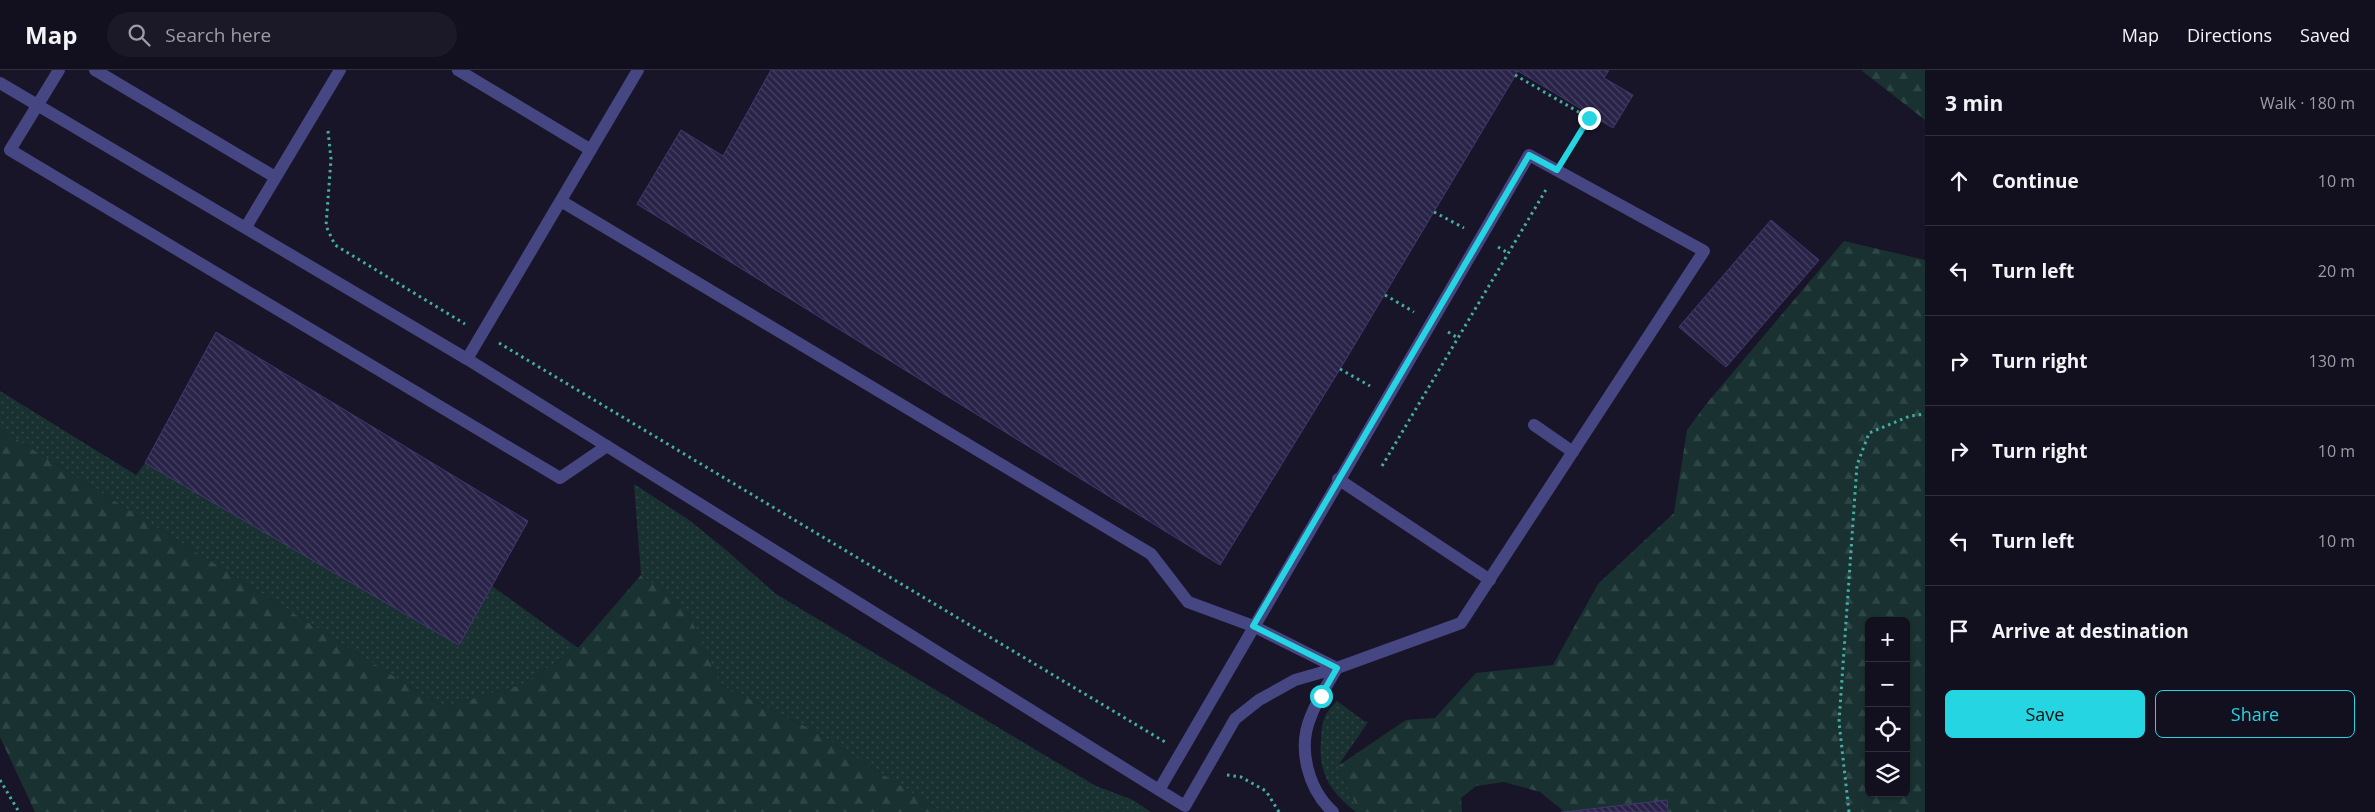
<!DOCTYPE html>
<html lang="en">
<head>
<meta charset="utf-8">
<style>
  body { margin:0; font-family:"Open Sans",sans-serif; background:#1b1928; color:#f1f3f6 }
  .controls { position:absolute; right:15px; bottom:15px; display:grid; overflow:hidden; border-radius:8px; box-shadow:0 1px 4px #0004 }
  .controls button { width:45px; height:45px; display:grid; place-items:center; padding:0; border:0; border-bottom:1px solid #31303d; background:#12101f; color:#f1f3f6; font:25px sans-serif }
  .stop { position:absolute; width:15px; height:15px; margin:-11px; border:4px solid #26d5e2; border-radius:50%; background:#fff }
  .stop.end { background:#26d5e2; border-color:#fff; box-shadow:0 1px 5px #0008 }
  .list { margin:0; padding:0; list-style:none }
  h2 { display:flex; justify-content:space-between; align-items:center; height:65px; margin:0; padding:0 20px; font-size:21px }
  h2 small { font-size:16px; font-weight:400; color:#9c9da4 }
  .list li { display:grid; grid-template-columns:32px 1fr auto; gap:15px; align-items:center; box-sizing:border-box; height:90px; padding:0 20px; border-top:1px solid #31303d }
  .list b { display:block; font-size:19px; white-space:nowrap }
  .list em { font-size:16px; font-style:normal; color:#9c9da4 }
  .actions { display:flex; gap:10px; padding:15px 20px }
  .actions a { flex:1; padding:11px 0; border:1px solid #26d5e2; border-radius:8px; text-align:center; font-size:18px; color:#26d5e2 }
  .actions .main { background:#26d5e2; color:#111 }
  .icon { flex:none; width:28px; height:28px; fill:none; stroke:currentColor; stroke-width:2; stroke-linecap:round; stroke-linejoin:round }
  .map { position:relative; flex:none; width:1925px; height:742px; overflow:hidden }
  header { display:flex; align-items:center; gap:30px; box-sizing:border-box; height:70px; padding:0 25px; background:#12101f; border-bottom:1px solid #31303d }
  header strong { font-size:24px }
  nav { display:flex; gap:28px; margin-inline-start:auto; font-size:18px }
  .search { width:350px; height:45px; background:#1b1928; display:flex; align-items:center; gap:12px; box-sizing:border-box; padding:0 18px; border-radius:28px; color:#9c9da4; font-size:19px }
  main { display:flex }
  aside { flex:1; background:#12101f }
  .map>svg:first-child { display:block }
  .grass { fill:url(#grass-dots) }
  .forest { fill:url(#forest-firs); fill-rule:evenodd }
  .building { fill:url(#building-back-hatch); stroke:#423871 }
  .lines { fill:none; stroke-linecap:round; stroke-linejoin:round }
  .path { stroke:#42aea4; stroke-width:3; stroke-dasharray:2.5 4; stroke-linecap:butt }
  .minor { stroke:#464682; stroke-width:12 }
  .route { stroke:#26d5e2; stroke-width:6 }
</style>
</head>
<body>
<header>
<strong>Map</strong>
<div class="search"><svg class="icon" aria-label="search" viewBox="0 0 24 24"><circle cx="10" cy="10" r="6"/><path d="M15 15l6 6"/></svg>Search here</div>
<nav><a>Map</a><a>Directions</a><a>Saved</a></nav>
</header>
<main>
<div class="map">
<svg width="1925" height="742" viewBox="0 0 1925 742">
  <defs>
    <pattern id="grass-dots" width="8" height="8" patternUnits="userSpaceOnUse" patternTransform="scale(1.25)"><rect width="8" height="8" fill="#193231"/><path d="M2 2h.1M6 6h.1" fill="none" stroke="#2f4646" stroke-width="1.8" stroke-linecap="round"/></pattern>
    <pattern id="forest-firs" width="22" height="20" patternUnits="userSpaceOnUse" patternTransform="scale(1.25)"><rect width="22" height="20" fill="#193231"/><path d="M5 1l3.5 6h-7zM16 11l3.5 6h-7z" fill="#2f4646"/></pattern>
    <pattern id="building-back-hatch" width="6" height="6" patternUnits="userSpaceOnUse" patternTransform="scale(1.25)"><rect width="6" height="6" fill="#292348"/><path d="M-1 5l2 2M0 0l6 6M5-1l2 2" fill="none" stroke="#484363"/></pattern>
  </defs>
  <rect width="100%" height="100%" fill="#181529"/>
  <path class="grass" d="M0,321L136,405L145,393L459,575L492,516L578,578L521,615L443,637L0,359Z
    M634,414L689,450L726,480L776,524L1096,716L1133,730L1151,742H942L813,660L721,615L686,538L641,505Z
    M1337,631L1364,651L1368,652L1338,696L1359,742H1356C1330,722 1318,703 1321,669C1322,651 1324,644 1337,631Z"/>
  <path class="forest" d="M1861,0H1925V50Z
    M1844,171L1925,190V742H1668L1667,731L1565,742L1540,722L1504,712L1476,716L1461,728L1462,742H1359L1338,696L1406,650L1435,648L1476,603L1553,595L1598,514L1674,443L1687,360L1707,333ZM1869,551H1906V723H1869Z
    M0,359L443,637L521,615L578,578L641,505L686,538L721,615L813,660L942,742H35L0,667Z"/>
  <path class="building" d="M771,0H1609L1604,8L1633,25L1613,58L1518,1L1340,299L1220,495L637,134L681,60L723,86Z
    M1771,150L1819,190L1726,297L1679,257Z
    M216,262L528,451L459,575L145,393Z
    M1667,730L1668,742H1561H1565Z"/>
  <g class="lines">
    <path class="path" d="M1515,5L1589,48
      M328,61L331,89L326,156L335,175L465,254
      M1568,82L1591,44
      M1434,142L1464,158
      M1498,177L1508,183
      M1385,225L1414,242
      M1448,262L1458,268
      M499,273L1165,672
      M1340,299L1370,316
      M1382,396L1547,118
      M1227,705L1241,707L1266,721L1279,742
      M0,710L19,742
      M1849,742L1839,652L1857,395L1869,363L1910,346L1925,344"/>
    <path class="minor" d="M59,0L10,80L560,408L607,376
      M95,0L275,107
      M458,0L591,80
      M0,13L467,289L1159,720L1185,736L1235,649L1259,630L1295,610L1337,598L1461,553L1704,181L1529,85L1159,720
      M561,131L1151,484L1188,532L1253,556L1337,598
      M246,157L340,0
      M467,289L638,0
      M1534,355L1573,382
      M1338,409L1490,510
      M1333,742C1308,719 1297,678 1311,646C1317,629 1328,614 1337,598"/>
  </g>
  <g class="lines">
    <path class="route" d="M1321,626L1337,598L1253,556L1529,85L1557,100L1589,48"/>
  </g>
</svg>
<div class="controls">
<button>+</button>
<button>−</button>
<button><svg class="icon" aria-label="locate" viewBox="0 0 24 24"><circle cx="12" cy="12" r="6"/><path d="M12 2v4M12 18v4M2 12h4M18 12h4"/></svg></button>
<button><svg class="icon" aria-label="layers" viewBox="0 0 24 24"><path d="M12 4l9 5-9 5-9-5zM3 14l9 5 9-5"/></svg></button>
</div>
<div class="stop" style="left:1321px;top:626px"></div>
<div class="stop end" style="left:1589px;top:48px"></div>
</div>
<aside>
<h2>3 min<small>Walk · 180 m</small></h2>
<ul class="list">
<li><svg class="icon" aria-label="ahead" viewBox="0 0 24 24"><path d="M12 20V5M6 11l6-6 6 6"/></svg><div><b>Continue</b></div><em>10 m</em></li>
<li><svg class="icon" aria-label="left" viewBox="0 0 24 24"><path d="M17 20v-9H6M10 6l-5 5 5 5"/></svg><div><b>Turn left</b></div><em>20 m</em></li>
<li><svg class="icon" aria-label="right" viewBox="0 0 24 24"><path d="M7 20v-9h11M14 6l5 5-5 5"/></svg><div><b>Turn right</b></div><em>130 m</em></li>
<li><svg class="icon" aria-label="right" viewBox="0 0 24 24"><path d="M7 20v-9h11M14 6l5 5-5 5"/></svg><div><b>Turn right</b></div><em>10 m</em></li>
<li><svg class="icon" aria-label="left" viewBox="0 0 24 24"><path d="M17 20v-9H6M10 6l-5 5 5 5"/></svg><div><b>Turn left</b></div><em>10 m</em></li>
<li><svg class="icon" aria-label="arrive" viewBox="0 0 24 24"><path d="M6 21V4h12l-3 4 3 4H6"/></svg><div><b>Arrive at destination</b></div></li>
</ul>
<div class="actions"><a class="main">Save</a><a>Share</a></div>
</aside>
</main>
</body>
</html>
